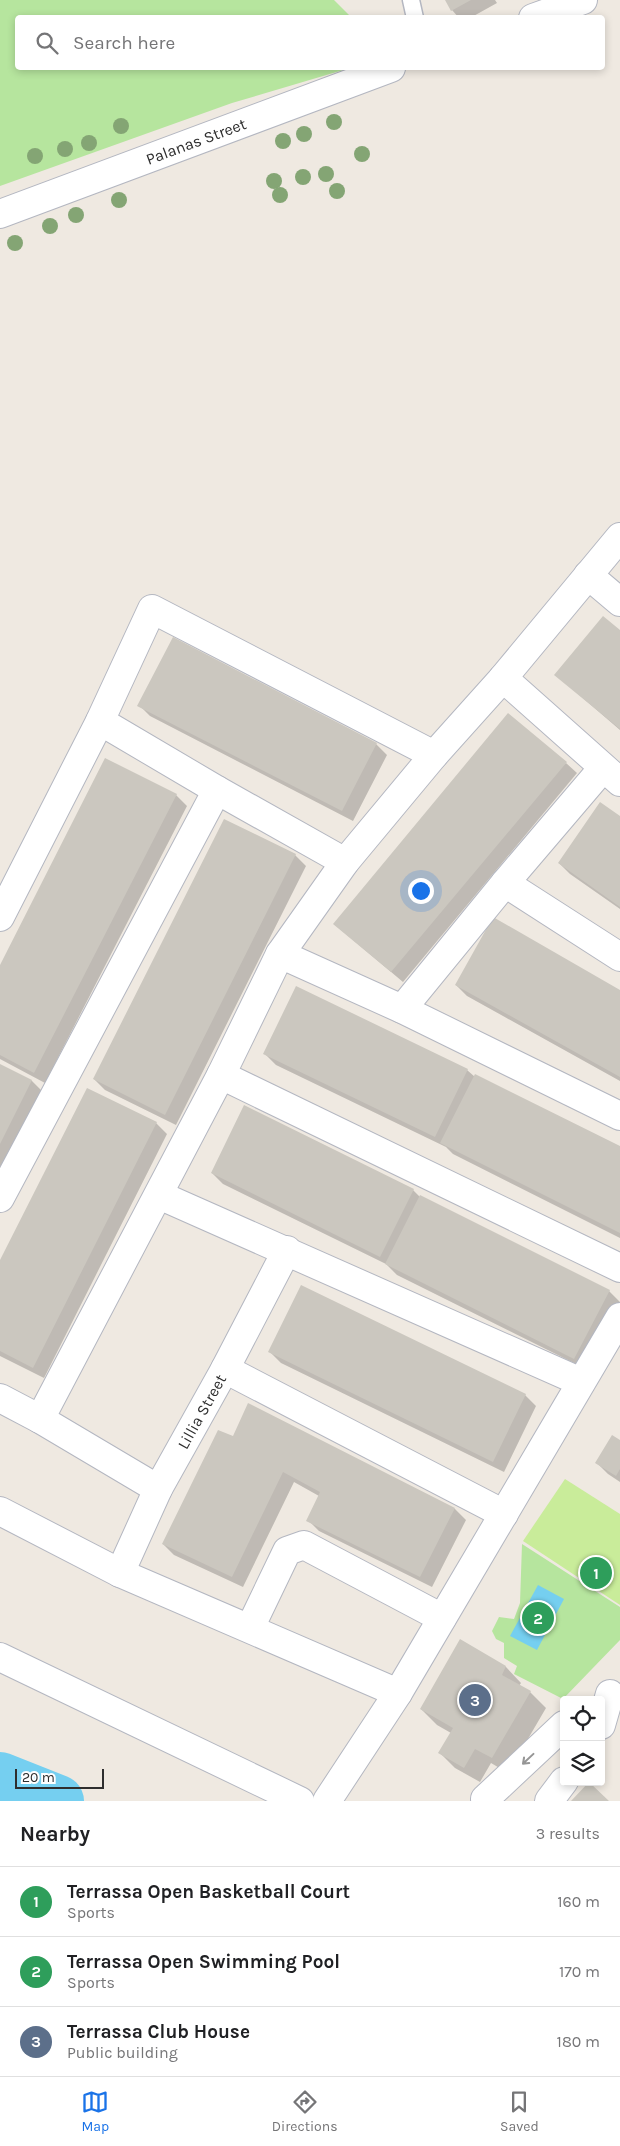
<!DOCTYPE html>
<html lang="en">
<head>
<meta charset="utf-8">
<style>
  body { margin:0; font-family:Karla,sans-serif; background:#f2f2f2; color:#202124 }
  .controls { position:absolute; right:15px; bottom:15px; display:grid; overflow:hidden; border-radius:5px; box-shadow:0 2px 8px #0003 }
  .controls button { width:45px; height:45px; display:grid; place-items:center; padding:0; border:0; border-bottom:1px solid #e0e0e0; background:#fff; color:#202124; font:25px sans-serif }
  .scale { position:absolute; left:15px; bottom:12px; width:89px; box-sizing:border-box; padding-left:5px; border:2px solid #2e2e2e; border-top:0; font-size:14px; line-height:18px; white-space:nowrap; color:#2e2e2e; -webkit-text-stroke:4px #fff; paint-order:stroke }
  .you { position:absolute; left:420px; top:890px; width:18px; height:18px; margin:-12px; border:4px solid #fff; border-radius:50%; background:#1a73e8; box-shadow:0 0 0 8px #1a73e833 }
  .badge { display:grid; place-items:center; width:32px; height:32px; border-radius:50%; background:#1a73e8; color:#fff; font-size:16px; font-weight:700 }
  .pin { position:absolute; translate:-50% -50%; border:2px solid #fff; box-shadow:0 1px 5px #0006 }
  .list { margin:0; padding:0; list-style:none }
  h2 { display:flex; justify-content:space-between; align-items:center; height:65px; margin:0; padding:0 20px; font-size:21px }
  h2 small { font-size:16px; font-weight:400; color:#757577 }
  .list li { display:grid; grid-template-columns:32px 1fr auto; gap:15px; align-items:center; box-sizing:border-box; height:70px; padding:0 20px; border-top:1px solid #e0e0e0 }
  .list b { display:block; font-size:19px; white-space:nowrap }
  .list p { margin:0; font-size:16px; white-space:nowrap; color:#757577 }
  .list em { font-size:16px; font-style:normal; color:#757577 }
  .icon { flex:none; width:28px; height:28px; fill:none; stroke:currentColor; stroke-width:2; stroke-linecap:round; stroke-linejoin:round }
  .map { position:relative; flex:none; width:620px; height:1801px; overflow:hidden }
  .search { position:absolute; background:#fff; box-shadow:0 2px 8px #0003; left:15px; right:15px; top:15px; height:55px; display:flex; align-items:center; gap:12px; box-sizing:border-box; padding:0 18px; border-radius:5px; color:#757577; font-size:19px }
  .sheet { height:275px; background:#fff }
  nav { display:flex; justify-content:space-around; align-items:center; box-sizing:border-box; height:70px; border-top:1px solid #e0e0e0; background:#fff; font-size:14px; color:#757577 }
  nav a { display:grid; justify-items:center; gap:2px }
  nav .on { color:#1a73e8 }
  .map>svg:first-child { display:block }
  .green { fill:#b6e59e }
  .pitch { fill:#c9ec9a }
  .water { fill:#75cff0 }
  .shadow { fill:#0003 }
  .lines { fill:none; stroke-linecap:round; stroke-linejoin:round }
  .river { stroke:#75cff0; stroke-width:52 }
  .building { fill:#cbc7bf }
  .lane-casing { stroke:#b4b7c1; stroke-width:19 }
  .street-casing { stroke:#b4b7c1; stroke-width:30 }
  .secondary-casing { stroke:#b4b7c1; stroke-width:30 }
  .lane { stroke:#fff; stroke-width:16 }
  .street { stroke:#fff; stroke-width:28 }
  .secondary { stroke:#fff; stroke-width:28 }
  .tree { fill:#84a574 }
  .oneway { stroke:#969696 }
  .labels { text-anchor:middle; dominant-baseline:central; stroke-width:5; stroke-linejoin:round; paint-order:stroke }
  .street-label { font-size:16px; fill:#2e2e2e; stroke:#fff }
</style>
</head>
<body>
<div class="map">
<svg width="620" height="1801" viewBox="0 0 620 1801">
  <rect width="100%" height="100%" fill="#efe9e1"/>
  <path class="green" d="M0,0H334L351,17L18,18V68H350L232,103L0,186Z
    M522,1544L620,1607V1640L563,1699L514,1674L517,1666L504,1658V1643L496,1639L492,1631L499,1617L514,1619L520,1603Z"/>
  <path class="pitch" d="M565,1479L620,1514V1605L523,1541Z"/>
  <path class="water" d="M538,1585L564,1599L537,1650L510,1636Z"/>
  <path class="shadow" d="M447,0H495L497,3L470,18H459L452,10Z
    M620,632V730L556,675Z
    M139,705L376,744L387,755L353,821L150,716Z
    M566,763L577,773L403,982L334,924Z
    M176,795L187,806L45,1083L0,1059V968Z
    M620,818V909L570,874L559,863Z
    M295,855L306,866L176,1125L105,1090L94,1079Z
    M456,985L620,991V1081L467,996Z
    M265,1054L467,1070L475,1077L620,1148V1238L453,1154L446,1147L276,1065Z
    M0,1065L32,1081L43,1092L0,1177Z
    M156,1123L167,1134L44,1378L0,1356V1262Z
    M212,1173L413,1190L420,1197L609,1291L620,1302L586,1369L397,1275L386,1264L223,1184Z
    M270,1352L525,1395L536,1406L504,1472L281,1363Z
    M219,1432L455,1509L466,1520L432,1587L319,1531L308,1520L319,1496L294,1482L243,1587L174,1555L163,1544Z
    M620,1442V1482L608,1474L597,1463Z
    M460,1641L506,1667L521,1683L519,1686L530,1692L546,1708L508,1773L491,1763L480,1782L455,1768L440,1753L451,1733L437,1725L421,1709Z"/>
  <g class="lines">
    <path class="river" d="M0,1778L58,1801"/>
  </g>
  <path class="building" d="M445,0H471L451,11Z
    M603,616L620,630V729L554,675Z
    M173,637L377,743L342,811L137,706Z
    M508,713L567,762L391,972L333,924Z
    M105,758L177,794L34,1073L0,1055V965Z
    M600,802L620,816V907L558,863Z
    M224,819L296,854L165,1115L93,1079Z
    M493,917L620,990V1077L455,985Z
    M296,986L468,1069L435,1137L263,1054Z
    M0,1064L32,1080L0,1144Z
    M475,1074L620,1146V1233L440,1143Z
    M87,1088L157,1122L33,1368L0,1351V1260Z
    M244,1105L414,1189L380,1257L211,1173Z
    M420,1195L610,1290L574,1359L385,1264Z
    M301,1285L526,1394L493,1462L268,1352Z
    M248,1403L455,1508L420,1577L306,1521L320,1492L283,1472L232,1577L162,1544L218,1430L233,1436Z
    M612,1435L620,1440V1469L616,1476L595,1463Z
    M460,1639L506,1666L502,1675L531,1691L492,1758L475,1749L464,1768L438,1753L453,1728L420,1709Z
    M589,1782L609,1801H571Z"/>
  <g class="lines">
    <defs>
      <path id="lane" d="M411,0L415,18"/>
      <g id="street">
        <path d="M588,575L620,602"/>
        <path d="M503,678L620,782"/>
        <path d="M100,721L217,790L345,862"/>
        <path d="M505,883L620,957"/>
        <path d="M0,917L100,721L152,609L434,755"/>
        <path d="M280,954L402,1009L620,1116"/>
        <path d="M402,1009L505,883L603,768"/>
        <path d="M221,1075L620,1268"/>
        <path d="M159,1195L581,1382"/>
        <path d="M0,1198L217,790"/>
        <path d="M225,1369L504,1514"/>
        <path d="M0,1398L40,1419L158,1489"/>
        <path d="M40,1419L221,1075L280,954L345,862L434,755L503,678L620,537"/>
        <path d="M0,1511L120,1573L398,1693"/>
        <path id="s1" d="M120,1573L158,1489L225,1369L287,1250"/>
        <path d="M250,1628L287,1551L304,1545L442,1618"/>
        <path d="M0,1657L300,1801"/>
        <path d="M601,1725L610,1694"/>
        <path d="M485,1799L564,1725"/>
        <path d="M327,1801L398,1693L620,1317"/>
        <path d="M549,1801L564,1781"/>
      </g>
      <g id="secondary">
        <path d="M533,18L583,0"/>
        <path id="s2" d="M0,214L391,68"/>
      </g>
    </defs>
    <use href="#lane" class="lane-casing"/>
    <use href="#street" class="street-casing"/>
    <use href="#secondary" class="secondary-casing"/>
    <use href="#lane" class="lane"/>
    <use href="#street" class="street"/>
    <use href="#secondary" class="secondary"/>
  </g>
  <g class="tree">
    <circle cx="334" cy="122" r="8"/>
    <circle cx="121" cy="126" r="8"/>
    <circle cx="304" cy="134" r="8"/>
    <circle cx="283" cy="141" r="8"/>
    <circle cx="89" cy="143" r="8"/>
    <circle cx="65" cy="149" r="8"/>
    <circle cx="362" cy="154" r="8"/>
    <circle cx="35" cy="156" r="8"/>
    <circle cx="326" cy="174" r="8"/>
    <circle cx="303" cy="177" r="8"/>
    <circle cx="274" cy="181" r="8"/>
    <circle cx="337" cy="191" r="8"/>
    <circle cx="280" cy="195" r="8"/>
    <circle cx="119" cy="200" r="8"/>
    <circle cx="76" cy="215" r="8"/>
    <circle cx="50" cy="226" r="8"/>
    <circle cx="15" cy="243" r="8"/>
  </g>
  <defs><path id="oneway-shaft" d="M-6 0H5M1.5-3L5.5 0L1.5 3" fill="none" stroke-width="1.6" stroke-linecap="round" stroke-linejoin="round" transform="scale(1.25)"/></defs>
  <use class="oneway" href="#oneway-shaft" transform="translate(528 1759) rotate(137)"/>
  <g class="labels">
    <g class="street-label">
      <text stroke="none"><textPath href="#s2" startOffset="209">Palanas Street</textPath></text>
      <text stroke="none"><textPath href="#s1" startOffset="181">Lillia Street</textPath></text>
    </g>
  </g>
</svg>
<div class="controls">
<button><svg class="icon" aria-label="locate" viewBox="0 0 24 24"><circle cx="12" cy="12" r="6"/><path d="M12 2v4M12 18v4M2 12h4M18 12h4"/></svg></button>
<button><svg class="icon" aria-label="layers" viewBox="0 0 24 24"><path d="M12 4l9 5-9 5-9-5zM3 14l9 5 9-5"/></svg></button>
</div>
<div class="scale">20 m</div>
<div class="you"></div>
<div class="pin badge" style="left:596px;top:1573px;background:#2e9e5b">1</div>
<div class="pin badge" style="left:538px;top:1618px;background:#2e9e5b">2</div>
<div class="pin badge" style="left:475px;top:1700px;background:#5c6f8a">3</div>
<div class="search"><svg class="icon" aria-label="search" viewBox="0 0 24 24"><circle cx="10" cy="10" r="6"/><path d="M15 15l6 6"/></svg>Search here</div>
</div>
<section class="sheet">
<h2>Nearby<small>3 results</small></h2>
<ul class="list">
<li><span class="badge" style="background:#2e9e5b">1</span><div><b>Terrassa Open Basketball Court</b><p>Sports</p></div><em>160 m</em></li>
<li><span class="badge" style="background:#2e9e5b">2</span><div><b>Terrassa Open Swimming Pool</b><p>Sports</p></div><em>170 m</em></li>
<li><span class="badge" style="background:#5c6f8a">3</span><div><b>Terrassa Club House</b><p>Public building</p></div><em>180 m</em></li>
</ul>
</section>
<nav>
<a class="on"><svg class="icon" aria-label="map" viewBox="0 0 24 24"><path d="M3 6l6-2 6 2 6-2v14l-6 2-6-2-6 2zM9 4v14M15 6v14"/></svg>Map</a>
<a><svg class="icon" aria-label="directions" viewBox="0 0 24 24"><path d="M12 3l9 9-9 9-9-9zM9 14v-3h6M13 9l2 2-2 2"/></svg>Directions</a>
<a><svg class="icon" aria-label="saved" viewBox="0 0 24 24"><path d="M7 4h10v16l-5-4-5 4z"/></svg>Saved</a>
</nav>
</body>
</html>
